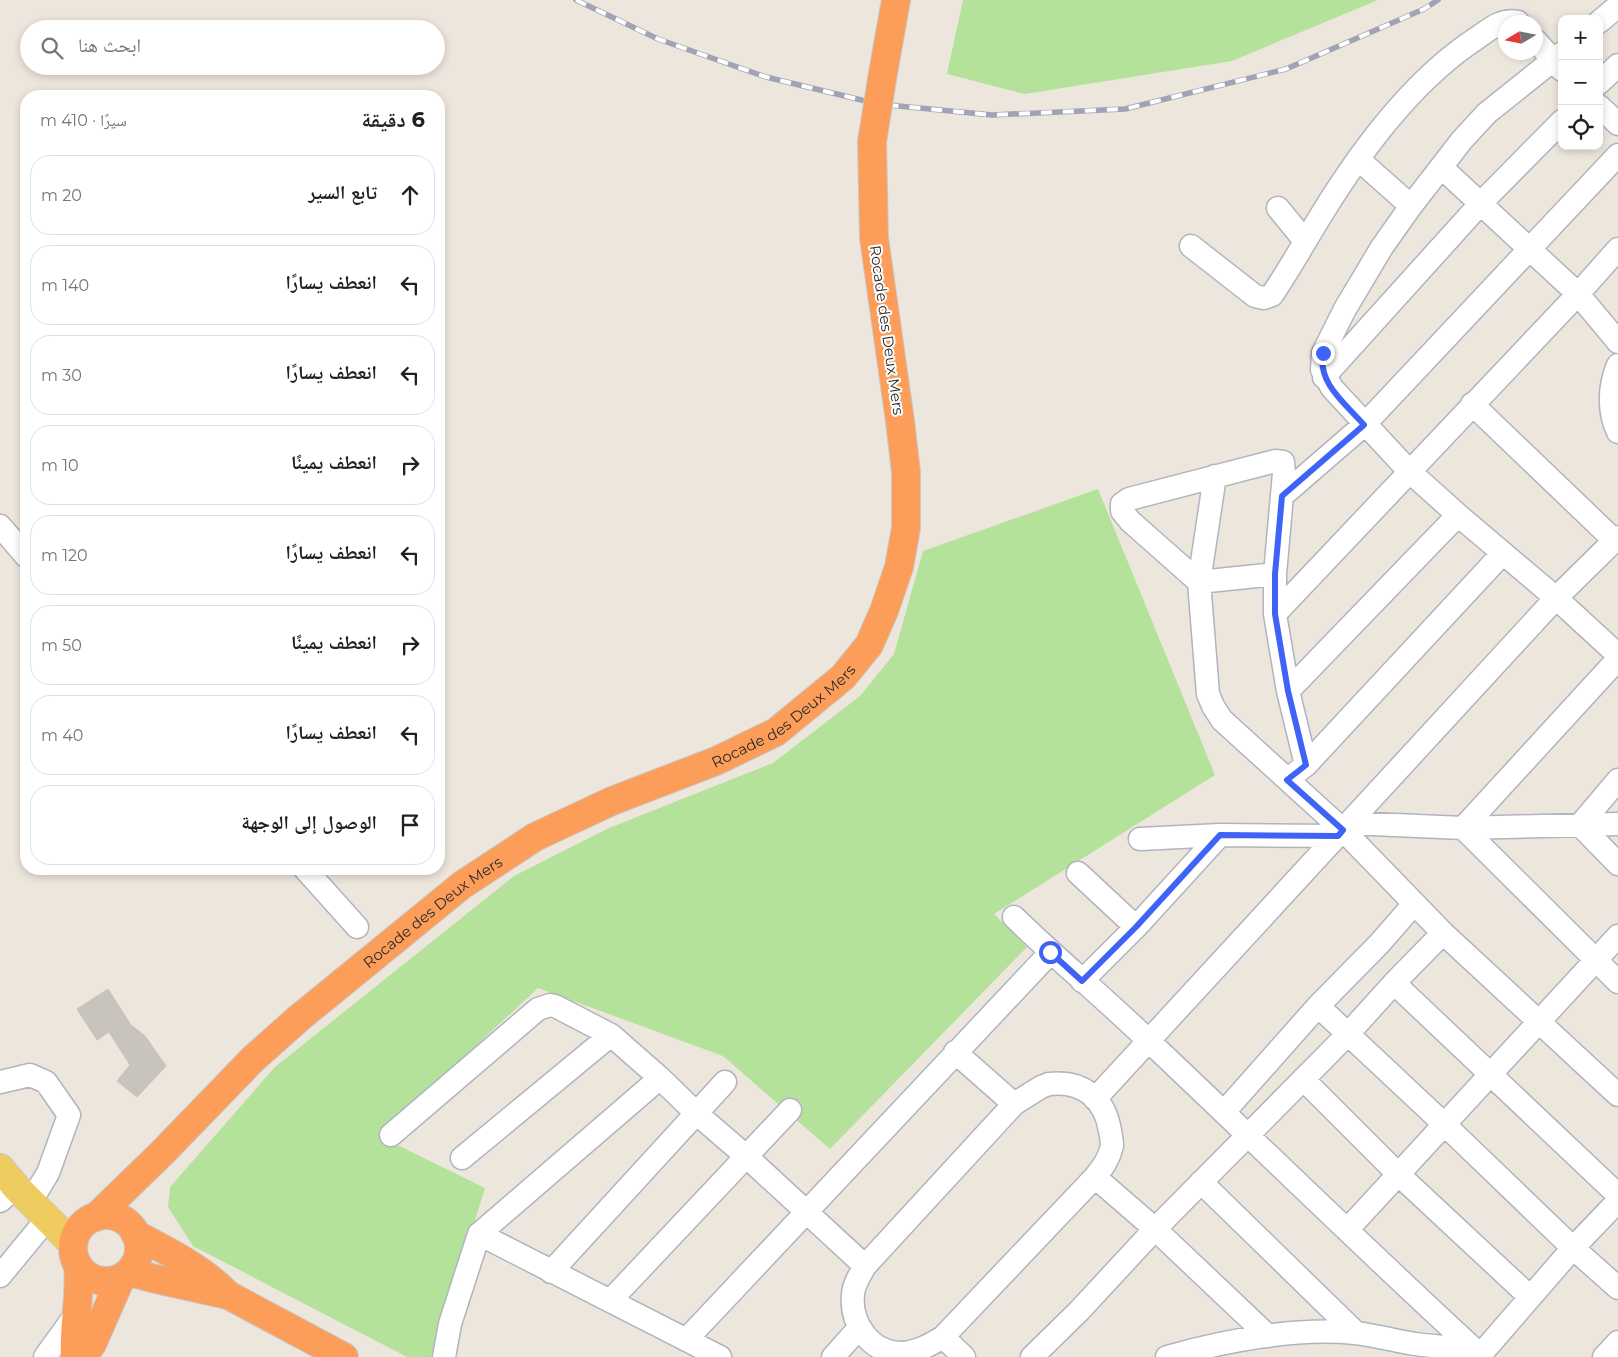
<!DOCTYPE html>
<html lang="ar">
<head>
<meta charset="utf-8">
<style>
  body { margin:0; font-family:Montserrat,"Noto Naskh Arabic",sans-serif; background:#f2f2f2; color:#202124; direction:rtl }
  .controls { position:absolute; right:15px; top:15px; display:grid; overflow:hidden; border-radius:10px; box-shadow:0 2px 8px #0003 }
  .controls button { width:45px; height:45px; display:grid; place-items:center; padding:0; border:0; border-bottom:1px solid #e0e0e0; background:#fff; color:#202124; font:25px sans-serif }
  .compass { position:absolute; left:1498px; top:15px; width:45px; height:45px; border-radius:50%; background:#fff; box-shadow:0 2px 8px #0003; rotate:260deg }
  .stop { position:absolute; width:15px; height:15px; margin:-11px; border:4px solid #4063f7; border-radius:50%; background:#fff }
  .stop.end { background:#4063f7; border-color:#fff; box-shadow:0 1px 5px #0008 }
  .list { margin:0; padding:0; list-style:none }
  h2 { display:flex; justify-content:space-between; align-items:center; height:65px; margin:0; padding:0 20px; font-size:21px }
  h2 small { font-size:16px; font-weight:400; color:#757577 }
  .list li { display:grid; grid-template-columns:32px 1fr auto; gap:15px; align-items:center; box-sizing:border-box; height:80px; margin:0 10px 10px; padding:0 10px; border:1px solid #e0e0e0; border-radius:20px }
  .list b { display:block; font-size:19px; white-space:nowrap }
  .list em { font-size:16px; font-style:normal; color:#757577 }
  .icon { flex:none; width:28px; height:28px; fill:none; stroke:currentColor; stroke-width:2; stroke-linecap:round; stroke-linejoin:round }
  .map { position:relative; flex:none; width:1618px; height:1357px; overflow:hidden; direction:ltr }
  .search { position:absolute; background:#fff; box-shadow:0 2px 8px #0003; left:20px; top:20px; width:425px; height:55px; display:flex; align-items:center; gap:12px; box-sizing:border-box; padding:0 18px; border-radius:28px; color:#757577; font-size:19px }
  .panel { position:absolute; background:#fff; box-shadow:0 2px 8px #0003; left:20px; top:90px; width:425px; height:785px; border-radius:20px; direction:rtl }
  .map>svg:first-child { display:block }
  .green { fill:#b4e29b }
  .building { fill:#c8c3bd; stroke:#c8c2b7 }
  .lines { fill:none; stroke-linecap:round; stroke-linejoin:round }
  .minor-casing { stroke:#b1b4be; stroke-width:25 }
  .major-casing { stroke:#c8c8c8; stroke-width:30 }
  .highway-casing { stroke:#c8c8c8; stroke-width:30 }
  .minor { stroke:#fff; stroke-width:22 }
  .major { stroke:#efcc60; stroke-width:28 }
  .highway { stroke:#fc9e59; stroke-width:28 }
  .rail-casing { stroke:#a0a3b5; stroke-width:5.5 }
  .rail { stroke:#fff; stroke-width:4; stroke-dasharray:11; stroke-linecap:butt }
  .highway-bridge-casing { stroke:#c8c8c8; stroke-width:30; stroke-linecap:butt }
  .highway-bridge { stroke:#fc9e59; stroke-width:28 }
  .route { stroke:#4063f7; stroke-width:6 }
  .labels { text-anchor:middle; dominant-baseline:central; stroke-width:4; stroke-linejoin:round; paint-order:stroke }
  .street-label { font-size:15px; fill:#2b2b2b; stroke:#fff }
</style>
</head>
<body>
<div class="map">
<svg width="1618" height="1357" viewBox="0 0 1618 1357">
  <rect width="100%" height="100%" fill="#ede6dd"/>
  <path class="green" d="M963,0H1378L1232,61L1025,94L947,74Z
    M1098,489L1215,775L994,914L1027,947L830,1149L723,1056L538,988L379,1136L485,1188L433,1357H407L193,1246L168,1207L170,1187L275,1067L514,876L609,828L773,763L860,696L894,654L923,551Z"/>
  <path class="building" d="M108,989L131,1025L145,1036L166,1066L137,1097L117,1081L130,1065L109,1032L97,1040L77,1009Z"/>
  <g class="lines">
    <defs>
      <path id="minor" d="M1599,22L1618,6
        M1536,41L1562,70
        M1562,53L1487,113L1462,140L1411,206L1382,247L1345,309L1323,353L1322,370L1332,388L1409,471L1458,515L1556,598L1618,655
        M1599,83L1618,65
        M1599,106L1618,124
        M1358,159L1411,206
        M1441,167L1578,294L1618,342
        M1278,208L1305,241
        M1191,246L1255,296L1264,298L1272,295C1289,270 1304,243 1320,217C1359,153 1414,79 1477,38C1490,29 1502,18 1518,22
        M1618,365C1609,386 1608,411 1618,432
        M1324,377L1481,203L1562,121
        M1472,404L1615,541
        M1215,476L1199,582L1208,694L1213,706L1222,720L1343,830L1443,933L1618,1095
        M1282,496L1364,425L1618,155
        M0,526L26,556
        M1275,574L1199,582L1130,521L1122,511V504L1129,499L1275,461L1283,462L1284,473L1275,574V614L1288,691L1306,765
        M1275,614L1578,294L1618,249
        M1618,659L1463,828L1618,982
        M1288,691L1458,515
        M1297,772L1306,765L1503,553
        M1618,780L1580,825L1618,864
        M1349,823L1463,828L1618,824
        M1140,839L1220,835L1338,836
        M305,869L357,927
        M1078,873L1136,927
        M1414,904L1379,944L1318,1006L1444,1124L1573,1248L1618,1288
        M1014,917C1059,961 1108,1001 1153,1045C1261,1147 1367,1251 1477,1352
        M1082,981L1136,927L1220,835
        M1394,983L1618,1195
        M955,1052L1014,1104
        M1303,1079L1398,1174L1530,1297
        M0,1082L30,1075L46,1082L69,1115L48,1173L31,1201
        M1049,1084C1082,1080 1105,1098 1110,1131C1111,1136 1112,1141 1112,1146C1109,1159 1103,1167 1095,1177L943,1337C930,1345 916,1353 900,1353C870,1352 850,1323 853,1294C854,1283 860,1275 865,1266L1014,1104L1041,1087Z
        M1095,1099L1556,598L1618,537
        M1224,1112L1318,1006
        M391,1135L538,1009L550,1005L555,1006L611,1035L660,1078L696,1113L747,1157L865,1266
        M462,1158L611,1035
        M1095,1177L1155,1229L1268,1336
        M1201,1182L1356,1333
        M0,1201L16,1187
        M1347,1230L1618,936
        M479,1234L720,1357
        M551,1272L725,1082
        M0,1276L47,1219
        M610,1301L790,1110
        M943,1337L964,1357
        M686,1340L1050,953
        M45,1357L76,1314
        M444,1357L450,1324L479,1234L660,1078
        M833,1357L859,1328
        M1032,1357L1079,1311L1155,1229L1348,1034L1394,983L1443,933
        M1167,1357C1225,1341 1294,1327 1355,1333C1375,1335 1395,1341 1415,1344C1436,1347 1459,1347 1479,1352
        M1480,1357L1482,1353L1573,1248L1618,1201
        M1604,1357L1618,1342"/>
      <path id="major" d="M0,1168L16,1187L73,1244"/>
      <g id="highway">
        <path d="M883,73L896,0"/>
        <circle cx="106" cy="1248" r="33"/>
        <path id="s1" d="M96,1217L162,1153L253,1059L299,1018L462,885L535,837L612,801L716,761L776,732L843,677L869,645L884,611L899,567L906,528V472L900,421L874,238L872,142"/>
        <path d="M135,1234C167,1251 200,1267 225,1292"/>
        <path d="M129,1272L156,1279L228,1295L344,1357"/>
        <path d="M75,1357C73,1327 81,1296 78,1265"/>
        <path d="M83,1357L92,1344L121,1278"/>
      </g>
    </defs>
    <use href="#minor" class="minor-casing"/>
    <use href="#major" class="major-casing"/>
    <use href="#highway" class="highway-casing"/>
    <use href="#minor" class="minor"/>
    <use href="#major" class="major"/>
    <use href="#highway" class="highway"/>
    <defs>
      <path id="rail" d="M576,0L658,39L766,77L878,104L992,115L1125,109L1286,69L1424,9L1438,0"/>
    </defs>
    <use href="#rail" class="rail-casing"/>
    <use href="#rail" class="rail"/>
    <defs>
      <path id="highway-bridge" d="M872,142L883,73"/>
    </defs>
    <use href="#highway-bridge" class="highway-bridge-casing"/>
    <use href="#highway-bridge" class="highway-bridge"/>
  </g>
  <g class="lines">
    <path class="route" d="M1050,952L1082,981L1136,927L1220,835L1338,836L1343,830L1287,780L1306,765L1288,691L1275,614V574L1282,496L1364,425C1346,404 1317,383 1323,353"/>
  </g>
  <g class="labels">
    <g class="street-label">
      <text transform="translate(887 330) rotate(82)">Rocade des Deux Mers</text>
      <text stroke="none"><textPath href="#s1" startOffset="860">Rocade des Deux Mers</textPath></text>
      <text stroke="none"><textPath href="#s1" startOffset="455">Rocade des Deux Mers</textPath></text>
    </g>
  </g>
</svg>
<div class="controls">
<button>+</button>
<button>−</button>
<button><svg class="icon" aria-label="locate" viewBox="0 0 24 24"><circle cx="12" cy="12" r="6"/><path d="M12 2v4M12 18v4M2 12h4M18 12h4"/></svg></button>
</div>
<svg class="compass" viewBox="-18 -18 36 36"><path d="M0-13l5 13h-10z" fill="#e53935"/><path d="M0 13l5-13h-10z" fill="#757577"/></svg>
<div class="stop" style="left:1050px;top:952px"></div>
<div class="stop end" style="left:1323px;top:353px"></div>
<div class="search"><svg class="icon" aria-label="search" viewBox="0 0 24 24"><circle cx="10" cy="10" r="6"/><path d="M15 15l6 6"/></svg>ابحث هنا</div>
<section class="panel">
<h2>6 دقيقة<small>سيرًا · 410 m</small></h2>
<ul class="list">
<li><svg class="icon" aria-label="ahead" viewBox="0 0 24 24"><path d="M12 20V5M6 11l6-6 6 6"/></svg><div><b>تابع السير</b></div><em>20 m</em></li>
<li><svg class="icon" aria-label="left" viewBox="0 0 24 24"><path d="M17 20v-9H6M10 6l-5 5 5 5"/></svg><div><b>انعطف يسارًا</b></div><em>140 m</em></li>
<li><svg class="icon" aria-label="left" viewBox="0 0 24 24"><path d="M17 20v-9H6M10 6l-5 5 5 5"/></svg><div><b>انعطف يسارًا</b></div><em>30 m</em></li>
<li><svg class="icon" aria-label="right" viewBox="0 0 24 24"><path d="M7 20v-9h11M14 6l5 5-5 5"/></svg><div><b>انعطف يمينًا</b></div><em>10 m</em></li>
<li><svg class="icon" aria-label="left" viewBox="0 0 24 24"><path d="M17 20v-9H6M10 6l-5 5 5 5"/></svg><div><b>انعطف يسارًا</b></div><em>120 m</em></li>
<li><svg class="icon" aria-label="right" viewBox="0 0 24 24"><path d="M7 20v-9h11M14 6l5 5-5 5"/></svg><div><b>انعطف يمينًا</b></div><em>50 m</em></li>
<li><svg class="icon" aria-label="left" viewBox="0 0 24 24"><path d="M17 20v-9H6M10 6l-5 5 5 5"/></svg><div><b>انعطف يسارًا</b></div><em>40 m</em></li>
<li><svg class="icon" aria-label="arrive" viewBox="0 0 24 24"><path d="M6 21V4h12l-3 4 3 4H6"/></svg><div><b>الوصول إلى الوجهة</b></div></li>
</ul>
</section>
</div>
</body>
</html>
